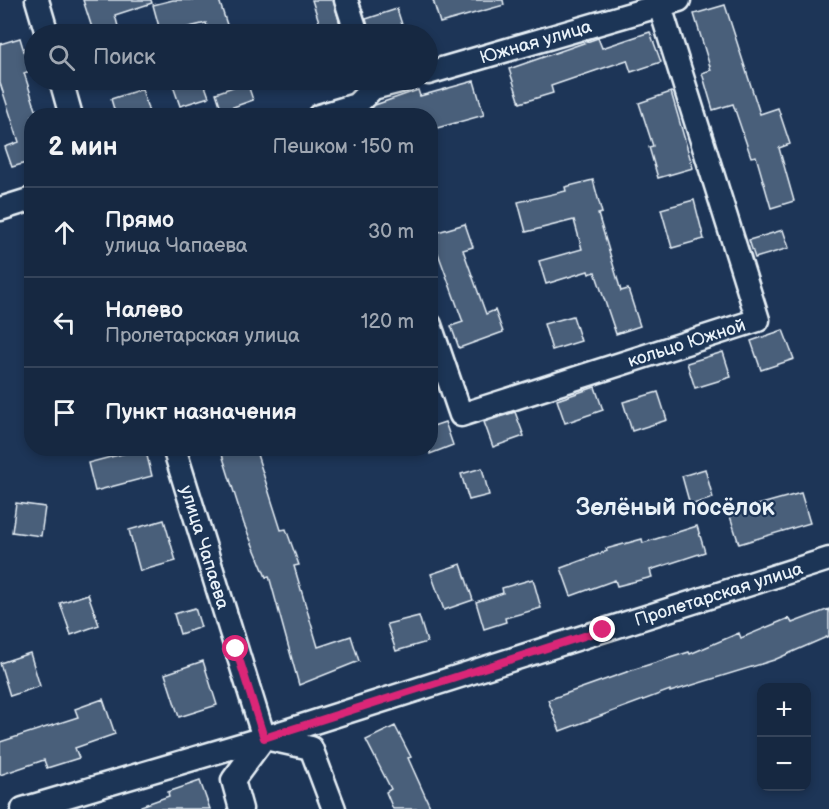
<!DOCTYPE html>
<html lang="ru">
<head>
<meta charset="utf-8">
<style>
  body { margin:0; font-family:"Balsamiq Sans",sans-serif; background:#1f3048; color:#f1f3f6 }
  .controls { position:absolute; right:18px; bottom:18px; display:grid; overflow:hidden; border-radius:12px; box-shadow:0 3px 9px #0003 }
  .controls button { width:54px; height:54px; display:grid; place-items:center; padding:0; border:0; border-bottom:2px solid #35445a; background:#162841; color:#f1f3f6; font:30px sans-serif }
  .stop { position:absolute; width:18px; height:18px; margin:-14px; border:4px solid #db2777; border-radius:50%; background:#fff }
  .stop.end { background:#db2777; border-color:#fff; box-shadow:0 2px 6px #0008 }
  .list { margin:0; padding:0; list-style:none }
  h2 { display:flex; justify-content:space-between; align-items:center; height:78px; margin:0; padding:0 24px; font-size:26px }
  h2 small { font-size:20px; font-weight:400; color:#9ea6b1 }
  .list li { display:grid; grid-template-columns:39px 1fr auto; gap:18px; align-items:center; box-sizing:border-box; height:90px; padding:0 24px; border-top:2px solid #35445a }
  .list b { display:block; font-size:22px; white-space:nowrap }
  .list p { margin:0; font-size:20px; white-space:nowrap; color:#9ea6b1 }
  .list em { font-size:20px; font-style:normal; color:#9ea6b1 }
  .icon { flex:none; width:33px; height:33px; fill:none; stroke:currentColor; stroke-width:2; stroke-linecap:round; stroke-linejoin:round }
  .map { position:relative; flex:none; width:829px; height:809px; overflow:hidden }
  .search { position:absolute; background:#162841; box-shadow:0 3px 9px #0003; left:24px; top:24px; width:414px; height:66px; display:flex; align-items:center; gap:15px; box-sizing:border-box; padding:0 21px; border-radius:33px; color:#9ea6b1; font-size:22px }
  .panel { position:absolute; background:#162841; box-shadow:0 3px 9px #0003; left:24px; top:108px; width:414px; height:348px; border-radius:24px }
  .map>svg:first-child { display:block }
  .building { fill:#495e7a; stroke:#e8f1f8; stroke-width:1.5 }
  .lines { fill:none; stroke-linecap:round; stroke-linejoin:round }
  .minor-casing { stroke:#e8f1f8; stroke-width:27 }
  .minor { stroke:#1d3557; stroke-width:22 }
  .route { stroke:#db2777; stroke-width:8 }
  .labels { text-anchor:middle; dominant-baseline:central; stroke-width:4.5; stroke-linejoin:round; paint-order:stroke }
  .street-label { font-size:18px; fill:#e8f1f8; stroke:#1d3557 }
  .district-label { font-size:24px; font-weight:bold; fill:#e8f1f8; stroke:#1d3557 }
</style>
</head>
<body>
<div class="map">
<svg width="829" height="809" viewBox="0 0 829 809">
  <rect width="100%" height="100%" fill="#1d3557"/>
  <filter id="ink" filterUnits="userSpaceOnUse"><feTurbulence type="fractalNoise" baseFrequency=".0167" numOctaves="2"/><feDisplacementMap in="SourceGraphic" scale="12" xChannelSelector="R" yChannelSelector="G"/><feConvolveMatrix kernelMatrix="1 2 1 2 8 2 1 2 1" color-interpolation-filters="sRGB"/></filter>
  <g filter="url(#ink)">
    <path class="building" d="M83,0H151L152,3L115,15L120,34H94Z
      M173,0H219L230,34H209L206,23L161,34L153,5Z
      M312,0H333L343,34H323Z
      M433,0H503L504,5L440,23Z
      M725,5L760,114L778,108L790,144L779,148L794,201L771,208L756,156L751,157L733,104L713,110L702,73L711,70L694,14Z
      M397,9L405,34H370L366,19Z
      M650,32L661,62L631,72L627,60L551,86L553,93L520,103L509,69L598,38L602,48Z
      M20,38L30,71L24,73L38,116H32V170L28,171L26,163L12,167L5,147L19,142L0,83V44Z
      M171,80H203L209,97L180,106Z
      M474,81L484,115L430,130V116H364L375,105L418,90L420,96Z
      M247,82L253,100L222,111L216,93Z
      M142,89L150,116H116L111,99Z
      M671,92L693,168L658,178L649,147L653,146L639,103Z
      M593,180L602,213L598,214L621,291L628,289L640,326L616,334L595,272L589,274L588,271L546,284L539,261L582,249L574,220L526,232L518,202L566,191L565,187Z
      M694,200L704,239L672,248L661,209Z
      M465,224L473,247L463,250L486,314L495,310L503,332L459,348L451,326L463,322L431,234Z
      M783,230L789,248L755,258L749,240Z
      M573,316L581,341L552,350L544,324Z
      M783,330L794,359L761,370L751,341Z
      M723,352L731,377L695,388L687,363Z
      M595,387L603,410L565,423L557,400Z
      M658,392L667,420L632,431L623,402Z
      M515,412L524,436L493,447L484,422Z
      M445,422L453,445L430,454V427Z
      M145,448L152,476L95,491L88,463Z
      M220,448H255L281,530L286,529L299,565L294,566L318,647L351,636L359,661L299,685L269,576L266,577L244,524Z
      M482,468L489,495L469,500L461,474Z
      M705,469L713,498L690,505L682,476Z
      M801,493L810,523L739,544L729,513Z
      M16,503L45,507L41,536L12,532Z
      M164,520L176,561L140,571L129,530Z
      M697,526L705,552L650,570L652,577L617,586L615,580L571,596L561,568L607,551L606,549L642,539L643,543Z
      M461,564L473,600L444,610L431,574Z
      M533,579L541,608L505,618L506,622L484,629L476,602L503,593L502,588Z
      M88,594L99,625L71,635L60,603Z
      M195,608L201,627L180,634L174,614Z
      M829,609V636L774,660L670,692V690L560,731L548,700L635,669L689,652L690,654L739,633L741,638L789,618L792,623Z
      M419,616L427,642L396,651L387,624Z
      M30,653L40,686L10,696L0,663Z
      M203,661L217,705L179,717L165,674Z
      M103,699L115,734L75,748L79,758L47,768L44,760L0,775V742L78,717L75,709Z
      M395,726L411,757L408,758L431,809H393L386,792L391,789L366,740Z
      M200,781L210,809H141V806L169,796L168,792Z"/>
    <g class="lines">
      <defs>
        <g id="minor">
          <path d="M37,0L47,34"/>
          <path d="M346,0L357,34"/>
          <path id="s1" d="M428,73L679,0"/>
          <path d="M61,80L71,116"/>
          <path d="M319,116L356,105L373,88L404,80"/>
          <path d="M0,209L32,199"/>
          <path id="s2" d="M430,325L461,415L758,320L658,0"/>
          <path id="s3" d="M174,448L264,738"/>
          <path d="M265,738L311,748L334,809"/>
          <path id="s4" d="M23,809L264,738L829,559"/>
          <path d="M241,809L233,780L264,738"/>
        </g>
      </defs>
      <use href="#minor" class="minor-casing"/>
      <use href="#minor" class="minor"/>
    </g>
  </g>
  <g class="lines" filter="url(#ink)">
    <path class="route" d="M236,649L264,738L603,630"/>
  </g>
  <g class="labels">
    <g class="street-label">
      <text stroke="none"><textPath href="#s1" startOffset="112">Южная улица</textPath></text>
      <text stroke="none"><textPath href="#s2" startOffset="332">кольцо Южной</textPath></text>
      <text stroke="none"><textPath href="#s3" startOffset="104">улица Чапаева</textPath></text>
      <text stroke="none"><textPath href="#s4" startOffset="728">Пролетарская улица</textPath></text>
    </g>
    <g class="district-label">
      <text x="675" y="507">Зелёный посёлок</text>
    </g>
  </g>
</svg>
<div class="controls">
<button>+</button>
<button>−</button>
</div>
<div class="stop" style="left:236px;top:649px"></div>
<div class="stop end" style="left:603px;top:630px"></div>
<div class="search"><svg class="icon" aria-label="search" viewBox="0 0 24 24"><circle cx="10" cy="10" r="6"/><path d="M15 15l6 6"/></svg>Поиск</div>
<section class="panel">
<h2>2 мин<small>Пешком · 150 m</small></h2>
<ul class="list">
<li><svg class="icon" aria-label="ahead" viewBox="0 0 24 24"><path d="M12 20V5M6 11l6-6 6 6"/></svg><div><b>Прямо</b><p>улица Чапаева</p></div><em>30 m</em></li>
<li><svg class="icon" aria-label="left" viewBox="0 0 24 24"><path d="M17 20v-9H6M10 6l-5 5 5 5"/></svg><div><b>Налево</b><p>Пролетарская улица</p></div><em>120 m</em></li>
<li><svg class="icon" aria-label="arrive" viewBox="0 0 24 24"><path d="M6 21V4h12l-3 4 3 4H6"/></svg><div><b>Пункт назначения</b></div></li>
</ul>
</section>
</div>
</body>
</html>
